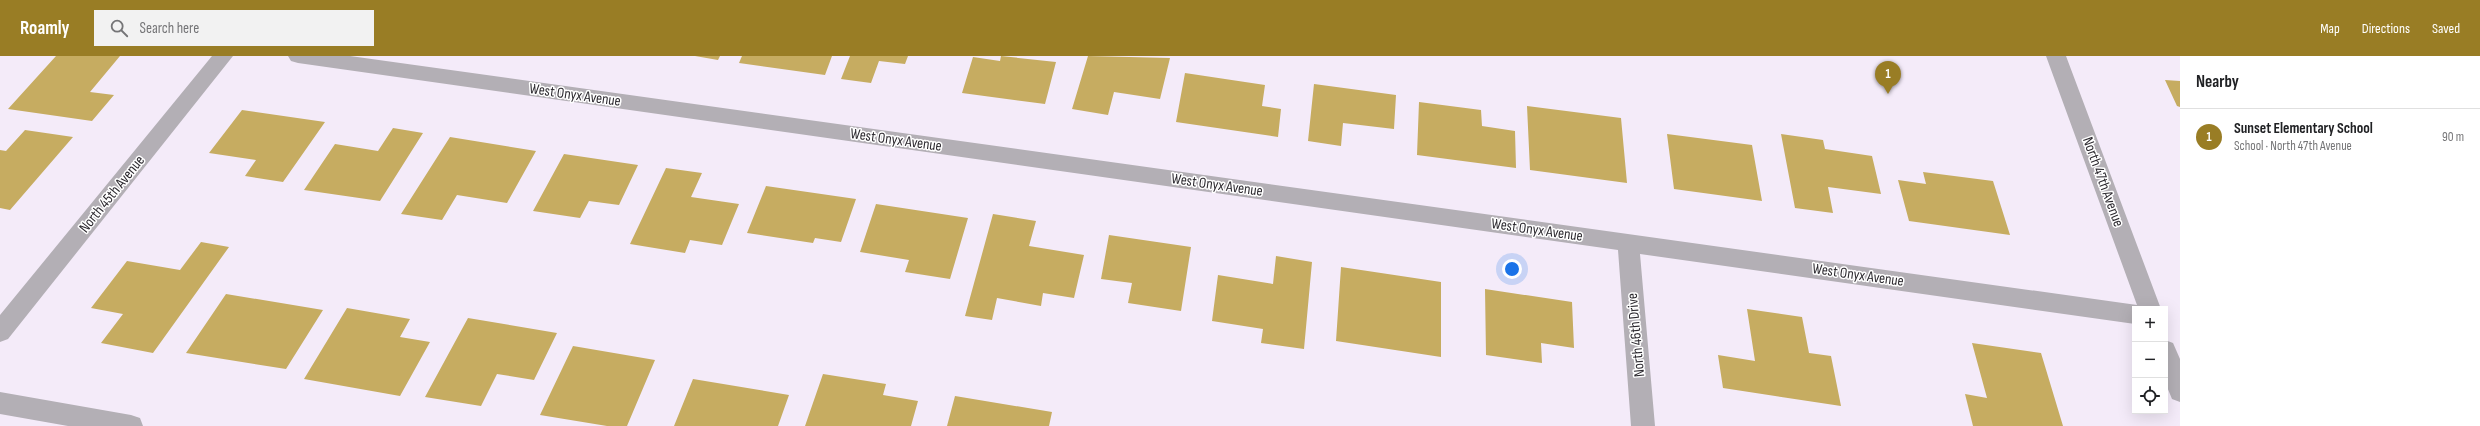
<!DOCTYPE html>
<html lang="en">
<head>
<meta charset="utf-8">
<style>
  body { margin:0; font-family:"Sofia Sans Condensed",sans-serif; background:#f2f2f2; color:#202124 }
  .controls { position:absolute; right:12px; bottom:12px; display:grid; overflow:hidden; border-radius:0px; box-shadow:0 4px 16px #0002 }
  .controls button { width:36px; height:36px; display:grid; place-items:center; padding:0; border:0; border-bottom:1px solid #e0e0e0; background:#fff; color:#202124; font:20px sans-serif }
  .you { position:absolute; left:1512px; top:213px; width:14px; height:14px; margin:-10px; border:3px solid #fff; border-radius:50%; background:#1a73e8; box-shadow:0 0 0 6px #1a73e833 }
  .badge { display:grid; place-items:center; width:26px; height:26px; border-radius:50%; background:#997d25; color:#fff; font-size:13px; font-weight:700 }
  .pin { position:absolute; translate:-50% -33px; filter:drop-shadow(0 1px 2px #0008) }
  .pin::after { content:''; position:absolute; top:21px; width:14px; height:12px; background:inherit; clip-path:polygon(0 0,100% 0,50% 100%) }
  .list { margin:0; padding:0; list-style:none }
  h2 { display:flex; justify-content:space-between; align-items:center; height:52px; margin:0; padding:0 16px; font-size:17px }
  h2 small { font-size:13px; font-weight:400; color:#757577 }
  .list li { display:grid; grid-template-columns:26px 1fr auto; gap:12px; align-items:center; box-sizing:border-box; height:56px; padding:0 16px; border-top:1px solid #e0e0e0 }
  .list b { display:block; font-size:15px; white-space:nowrap }
  .list p { margin:0; font-size:13px; white-space:nowrap; color:#757577 }
  .list em { font-size:13px; font-style:normal; color:#757577 }
  .icon { flex:none; width:22px; height:22px; fill:none; stroke:currentColor; stroke-width:2; stroke-linecap:round; stroke-linejoin:round }
  .map { position:relative; flex:none; width:2180px; height:370px; overflow:hidden }
  header { display:flex; align-items:center; gap:24px; box-sizing:border-box; height:56px; padding:0 20px; background:#997d25; color:#fff }
  header strong { font-size:19px }
  nav { display:flex; gap:22px; margin-inline-start:auto; font-size:14px }
  .search { width:280px; height:36px; background:#f2f2f2; display:flex; align-items:center; gap:10px; box-sizing:border-box; padding:0 14px; border-radius:0px; color:#757577; font-size:15px }
  main { display:flex }
  aside { flex:1; background:#fff }
  .map>svg:first-child { display:block }
  .building { fill:#c6ac61 }
  .lines { fill:none; stroke-linecap:round; stroke-linejoin:round }
  .minor { fill:#b3afb5; fill-rule:evenodd }
  .labels { text-anchor:middle; dominant-baseline:central; stroke-width:3; stroke-linejoin:round; paint-order:stroke }
  .street-label { font-size:15px; fill:#2c292f; stroke:#fff }
</style>
</head>
<body>
<header>
<strong>Roamly</strong>
<div class="search"><svg class="icon" aria-label="search" viewBox="0 0 24 24"><circle cx="10" cy="10" r="6"/><path d="M15 15l6 6"/></svg>Search here</div>
<nav><a>Map</a><a>Directions</a><a>Saved</a></nav>
</header>
<main>
<div class="map">
<svg width="2180" height="370" viewBox="0 0 2180 370">
  <rect width="100%" height="100%" fill="#f4ebf9"/>
  <path class="building" d="M56,0H120L90,36L114,39L92,65L8,53Z
    M695,0H720L718,4Z
    M742,0H832L825,19L739,7Z
    M850,0H908L905,8L879,5L871,27L841,23Z
    M1001,0L1056,6L1045,48L962,37L973,1L1000,5Z
    M1088,0L1170,2L1160,43L1114,36L1108,59L1072,53Z
    M1185,17L1265,29L1262,50L1281,53L1278,81L1176,66Z
    M2165,24L2180,25V51L2177,50Z
    M1314,28L1396,39L1394,73L1343,67L1341,90L1308,85Z
    M1419,46L1481,54L1482,70L1515,75L1516,112L1417,99Z
    M1527,50L1621,62L1627,127L1530,114Z
    M242,54L325,66L283,126L245,120L256,104L209,97Z
    M393,72L423,77L380,145L304,134L335,88L378,95Z
    M25,74L73,81L10,154L0,152V94L6,95Z
    M1667,78L1752,89L1762,145L1674,133Z
    M1781,78L1823,84L1825,93L1872,100L1881,138L1828,131L1833,157L1795,152Z
    M450,81L536,95L507,147L457,139L442,164L401,158Z
    M564,98L638,109L619,149L589,145L580,162L533,155Z
    M666,112L702,117L691,141L739,148L722,189L690,184L685,197L630,188Z
    M1923,116L1993,125L2010,179L1909,165L1898,124L1926,128Z
    M766,130L856,143L841,186L815,182L813,187L747,177Z
    M876,148L968,162L950,223L905,216L909,204L860,196Z
    M993,158L1036,165L1029,190L1084,199L1074,242L1043,237L1041,250L997,242L992,264L965,260Z
    M1109,179L1191,191L1181,255L1128,247L1132,227L1101,223Z
    M201,186L229,191L153,297L101,287L123,258L91,252L127,205L180,214Z
    M1276,200L1312,206L1304,293L1261,287L1263,273L1212,265L1218,219L1273,228Z
    M1341,211L1441,226V301L1336,285Z
    M1485,233L1572,246L1574,292L1541,287L1542,307L1486,299Z
    M226,238L323,254L286,313L186,297Z
    M347,252L410,263L400,281L430,286L400,340L304,323Z
    M1747,253L1802,261L1809,297L1831,300L1841,350L1723,332L1718,299L1755,305Z
    M468,262L557,277L534,324L497,318L481,350L425,341Z
    M1972,287L2041,297L2063,370H1973L1965,338L1987,342Z
    M573,290L655,304L627,370H607L540,359Z
    M823,318L886,328L883,339L918,345L911,370H805Z
    M693,323L789,339L778,370H674Z
    M955,340L1052,356L1049,370H947Z"/>
  <g class="lines">
    <path class="minor" d="M212,0H233L8,283L0,286V259Z
      M288,0H350L2137,249L2046,0H2066L2161,253H2135V268L1640,198L1655,370H1631L1618,194L298,7L291,5Z
      M2165,284L2173,287L2180,303V346L2172,343L2165,326Z
      M0,336L131,359L140,362L143,370H68L0,358Z"/>
  </g>
  <g class="labels">
    <g class="street-label">
      <text transform="translate(575 39) rotate(8)">West Onyx Avenue</text>
      <text transform="translate(896 84) rotate(8)">West Onyx Avenue</text>
      <text transform="translate(2103 126) rotate(70)">North 47th Avenue</text>
      <text transform="translate(1217 129) rotate(8)">West Onyx Avenue</text>
      <text transform="translate(112 138) rotate(-51)">North 45th Avenue</text>
      <text transform="translate(1537 174) rotate(8)">West Onyx Avenue</text>
      <text transform="translate(1858 219) rotate(8)">West Onyx Avenue</text>
      <text transform="translate(1636 279) rotate(-95)">North 46th Drive</text>
    </g>
  </g>
</svg>
<div class="controls">
<button>+</button>
<button>−</button>
<button><svg class="icon" aria-label="locate" viewBox="0 0 24 24"><circle cx="12" cy="12" r="6"/><path d="M12 2v4M12 18v4M2 12h4M18 12h4"/></svg></button>
</div>
<div class="you"></div>
<div class="pin badge" style="left:1888px;top:38px">1</div>
</div>
<aside>
<h2>Nearby<small></small></h2>
<ul class="list">
<li><span class="badge">1</span><div><b>Sunset Elementary School</b><p>School · North 47th Avenue</p></div><em>90 m</em></li>
</ul>
</aside>
</main>
</body>
</html>
